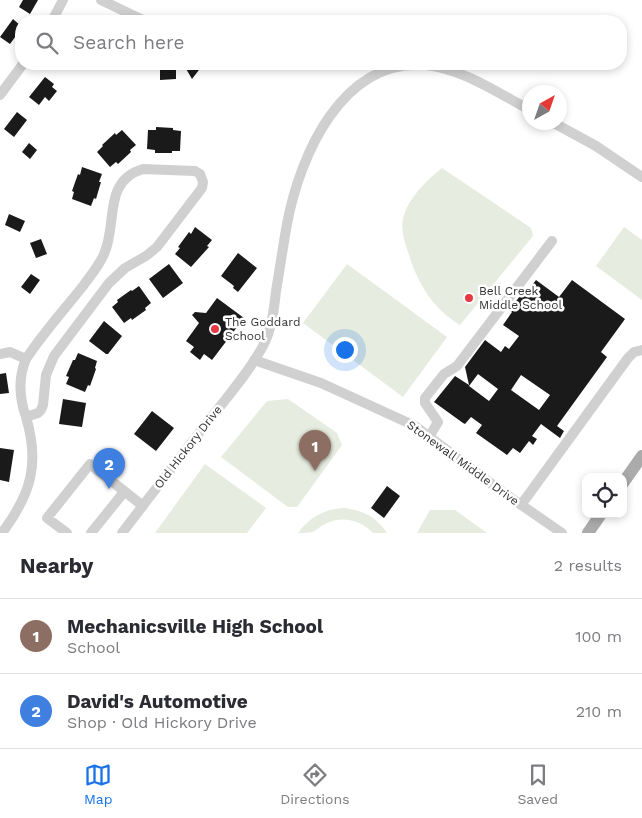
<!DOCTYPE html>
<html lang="en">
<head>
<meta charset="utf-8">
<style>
  body { margin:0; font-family:"Work Sans",sans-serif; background:#f7f7f7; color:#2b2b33 }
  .controls { position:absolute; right:15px; bottom:15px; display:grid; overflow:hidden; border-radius:10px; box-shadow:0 2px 8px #0003 }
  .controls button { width:45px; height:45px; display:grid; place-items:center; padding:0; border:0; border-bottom:1px solid #e1e1e2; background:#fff; color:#2b2b33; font:25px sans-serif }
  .compass { position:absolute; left:522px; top:85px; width:45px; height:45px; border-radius:50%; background:#fff; box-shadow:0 2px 8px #0003; rotate:40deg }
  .you { position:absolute; left:344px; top:349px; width:18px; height:18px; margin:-12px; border:4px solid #fff; border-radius:50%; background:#1a73e8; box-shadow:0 0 0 8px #1a73e833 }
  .badge { display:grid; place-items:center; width:32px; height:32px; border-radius:50%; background:#1a73e8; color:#fff; font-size:16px; font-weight:700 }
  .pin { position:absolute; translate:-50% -41px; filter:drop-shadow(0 1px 2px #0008) }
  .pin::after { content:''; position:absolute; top:26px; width:18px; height:15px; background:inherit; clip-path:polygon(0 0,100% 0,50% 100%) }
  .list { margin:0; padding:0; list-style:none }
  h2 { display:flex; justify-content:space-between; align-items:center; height:65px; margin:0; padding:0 20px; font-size:21px }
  h2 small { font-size:16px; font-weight:400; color:#7c7c81 }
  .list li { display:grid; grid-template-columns:32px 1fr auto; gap:15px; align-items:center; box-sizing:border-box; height:75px; padding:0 20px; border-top:1px solid #e1e1e2 }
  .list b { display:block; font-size:19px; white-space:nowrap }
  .list p { margin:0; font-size:16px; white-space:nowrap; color:#7c7c81 }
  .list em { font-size:16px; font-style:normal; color:#7c7c81 }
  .icon { flex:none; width:28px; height:28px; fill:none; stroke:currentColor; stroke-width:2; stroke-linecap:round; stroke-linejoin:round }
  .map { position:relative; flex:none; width:642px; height:533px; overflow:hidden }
  .search { position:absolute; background:#fff; box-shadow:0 2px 8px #0003; left:15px; right:15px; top:15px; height:55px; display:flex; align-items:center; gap:12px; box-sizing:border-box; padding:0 18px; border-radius:20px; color:#7c7c81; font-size:19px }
  .sheet { height:215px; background:#fff }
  nav { display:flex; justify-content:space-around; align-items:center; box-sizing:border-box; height:70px; border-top:1px solid #e1e1e2; background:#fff; font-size:14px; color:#7c7c81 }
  nav a { display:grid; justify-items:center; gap:2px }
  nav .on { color:#1a73e8 }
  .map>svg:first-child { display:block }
  .green { fill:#e6ecdf }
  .building { fill:#1a1a1a; fill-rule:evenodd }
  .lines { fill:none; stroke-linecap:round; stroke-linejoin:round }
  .minor { stroke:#d0d0d0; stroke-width:10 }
  .major { stroke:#ababab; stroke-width:12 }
  .poi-dot { fill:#e63946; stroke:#fff; stroke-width:2 }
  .labels { text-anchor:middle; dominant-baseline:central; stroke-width:5; stroke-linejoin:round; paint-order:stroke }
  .poi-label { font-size:12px; fill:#333; stroke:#fff; text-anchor:start }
  .street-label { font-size:12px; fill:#333; stroke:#fff }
</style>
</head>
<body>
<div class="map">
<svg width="642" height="533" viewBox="0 0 642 533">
  <rect width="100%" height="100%" fill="#fff"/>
  <path class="green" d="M442,168L531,228L533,236L460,325C432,308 417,282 408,252C404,240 400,228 404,215C410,196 427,180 442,168Z
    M624,227L642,240V300L596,266Z
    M347,264L447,337L403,397L303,323Z
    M288,399L337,433L342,445L297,507H288L221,457L267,401Z
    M205,464L266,508L247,533H155Z
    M344,508C362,510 377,517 387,533H373C360,519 340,515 323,525C319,527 317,530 313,532C310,533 302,533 298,533C310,517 324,509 344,508Z
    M430,510H455L487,533H417Z"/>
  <path class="building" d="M23,0H38L30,14L19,7Z
    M13,19L21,26V29L10,44L0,37Z
    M202,66L192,79L185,67Z
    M160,68H176V79L160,80Z
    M45,77L54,84L52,87L57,91L49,101L45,97L39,105L29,97Z
    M17,112L27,120L14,137L4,129Z
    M156,127L173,128V130L181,131L180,151H172V153H155V150L147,149L148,130H156Z
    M122,130L136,145L130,150L131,152L118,164L116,162L110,167L97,152L103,146L102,145L115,133L116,135Z
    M29,143L37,150L30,159L22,152Z
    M82,167L102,174L99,182H101L96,199L94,198L91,206L72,199L74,192L72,191L78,174L80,175Z
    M9,214L25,221L20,232L5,225Z
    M195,227L212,240L207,246L209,247L191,267L175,254L180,248L178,247L189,232L191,234Z
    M41,239L47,254L36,258L30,243Z
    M238,253L257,268L238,292L233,288L234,286L221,276Z
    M169,264L183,283L163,298L149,279Z
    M31,274L40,280L30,294L21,287Z
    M536,280L559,297L572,280L625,319L601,352L607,357L557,426L564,431L560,438L541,424L532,436L537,439L533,445L529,441L520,453L513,448L507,455L476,433L482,425L471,417L465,424L463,423L434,402L455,376L469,385L465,367L485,340L501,352L505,346L509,349L519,336L503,325L512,312L509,310L524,291L526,293ZM478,374L498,389L489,401L469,386ZM521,375L550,395L539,410L511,390Z
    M139,286L151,303L145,308L146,310L132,320L131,318L124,323L112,307L118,302L117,300L131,290L132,291Z
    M217,298L244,318L212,360L204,354L200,360L190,352L194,347L186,341L199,323L192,315L195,312L206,313Z
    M104,321L122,336L108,354H106L89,341Z
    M78,353L97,361L95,368L96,369L90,386L88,385L85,392L66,384L69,377L66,376L73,360H75Z
    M6,373L9,393L0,394V374Z
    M63,399L86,403L82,427L59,424Z
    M152,411L174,428L156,451L134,434Z
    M0,448L14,450L9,482L0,480Z
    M387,486L400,496L384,518L371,508Z"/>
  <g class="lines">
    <path class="minor" d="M101,0L145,21
      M52,21L63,0
      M0,95L23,64
      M552,122L596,146L642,177
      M143,169L195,171L200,174L203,182L202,188L157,247L146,256L125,268L109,283L54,356L46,375L43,405L41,410L38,413L26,417C19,397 18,378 26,359C43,333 64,310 83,286C90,276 99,266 104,254C118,224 102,181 143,169Z
      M0,354L10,352L26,359
      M254,360L321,383L415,426L501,491L562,533
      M429,437L438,422L425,403V398L444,374L457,366L552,241
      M521,505L628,358L634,352L642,350
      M2,533C31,494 40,464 26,417
      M67,533L47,518L90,464L143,506
      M91,533L124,492
      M122,533C151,495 180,457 210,419C228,396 249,372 263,346C272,329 274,309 276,291C280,268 283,246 287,224C300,155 342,58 426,65C463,69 498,93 530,110"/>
    <path class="major" d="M623,483L642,456
      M588,533L601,514"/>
  </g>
  <g class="poi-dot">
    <circle cx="469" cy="298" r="5"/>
    <circle cx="215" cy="329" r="5"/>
  </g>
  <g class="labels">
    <g class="poi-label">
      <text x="479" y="291">Bell Creek<tspan x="479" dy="14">Middle School</tspan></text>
      <text x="225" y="322">The Goddard<tspan x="225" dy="14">School</tspan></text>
    </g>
    <g class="street-label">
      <text transform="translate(188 447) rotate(-52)">Old Hickory Drive</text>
      <text transform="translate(463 463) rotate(36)">Stonewall Middle Drive</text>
    </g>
  </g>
</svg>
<div class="controls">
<button><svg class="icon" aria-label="locate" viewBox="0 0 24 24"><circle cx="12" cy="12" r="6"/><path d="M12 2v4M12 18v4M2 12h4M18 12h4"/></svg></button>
</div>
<svg class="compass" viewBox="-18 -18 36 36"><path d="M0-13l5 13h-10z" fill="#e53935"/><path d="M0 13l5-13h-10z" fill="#7c7c81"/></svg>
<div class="you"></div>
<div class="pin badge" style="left:315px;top:471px;background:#8d6e63">1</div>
<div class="pin badge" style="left:109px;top:489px;background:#3f7fe0">2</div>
<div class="search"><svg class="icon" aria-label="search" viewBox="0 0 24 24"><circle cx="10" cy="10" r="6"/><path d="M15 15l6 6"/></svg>Search here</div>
</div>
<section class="sheet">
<h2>Nearby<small>2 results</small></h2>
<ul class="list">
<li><span class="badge" style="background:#8d6e63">1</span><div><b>Mechanicsville High School</b><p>School</p></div><em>100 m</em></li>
<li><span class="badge" style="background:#3f7fe0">2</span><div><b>David's Automotive</b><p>Shop · Old Hickory Drive</p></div><em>210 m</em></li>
</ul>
</section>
<nav>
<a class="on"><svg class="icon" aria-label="map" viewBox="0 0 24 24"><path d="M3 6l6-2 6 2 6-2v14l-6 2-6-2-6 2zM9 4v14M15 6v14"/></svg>Map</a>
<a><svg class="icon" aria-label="directions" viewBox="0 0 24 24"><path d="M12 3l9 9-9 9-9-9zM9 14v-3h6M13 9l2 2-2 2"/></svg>Directions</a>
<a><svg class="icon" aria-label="saved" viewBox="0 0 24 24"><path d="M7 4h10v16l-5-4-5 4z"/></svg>Saved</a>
</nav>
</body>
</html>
